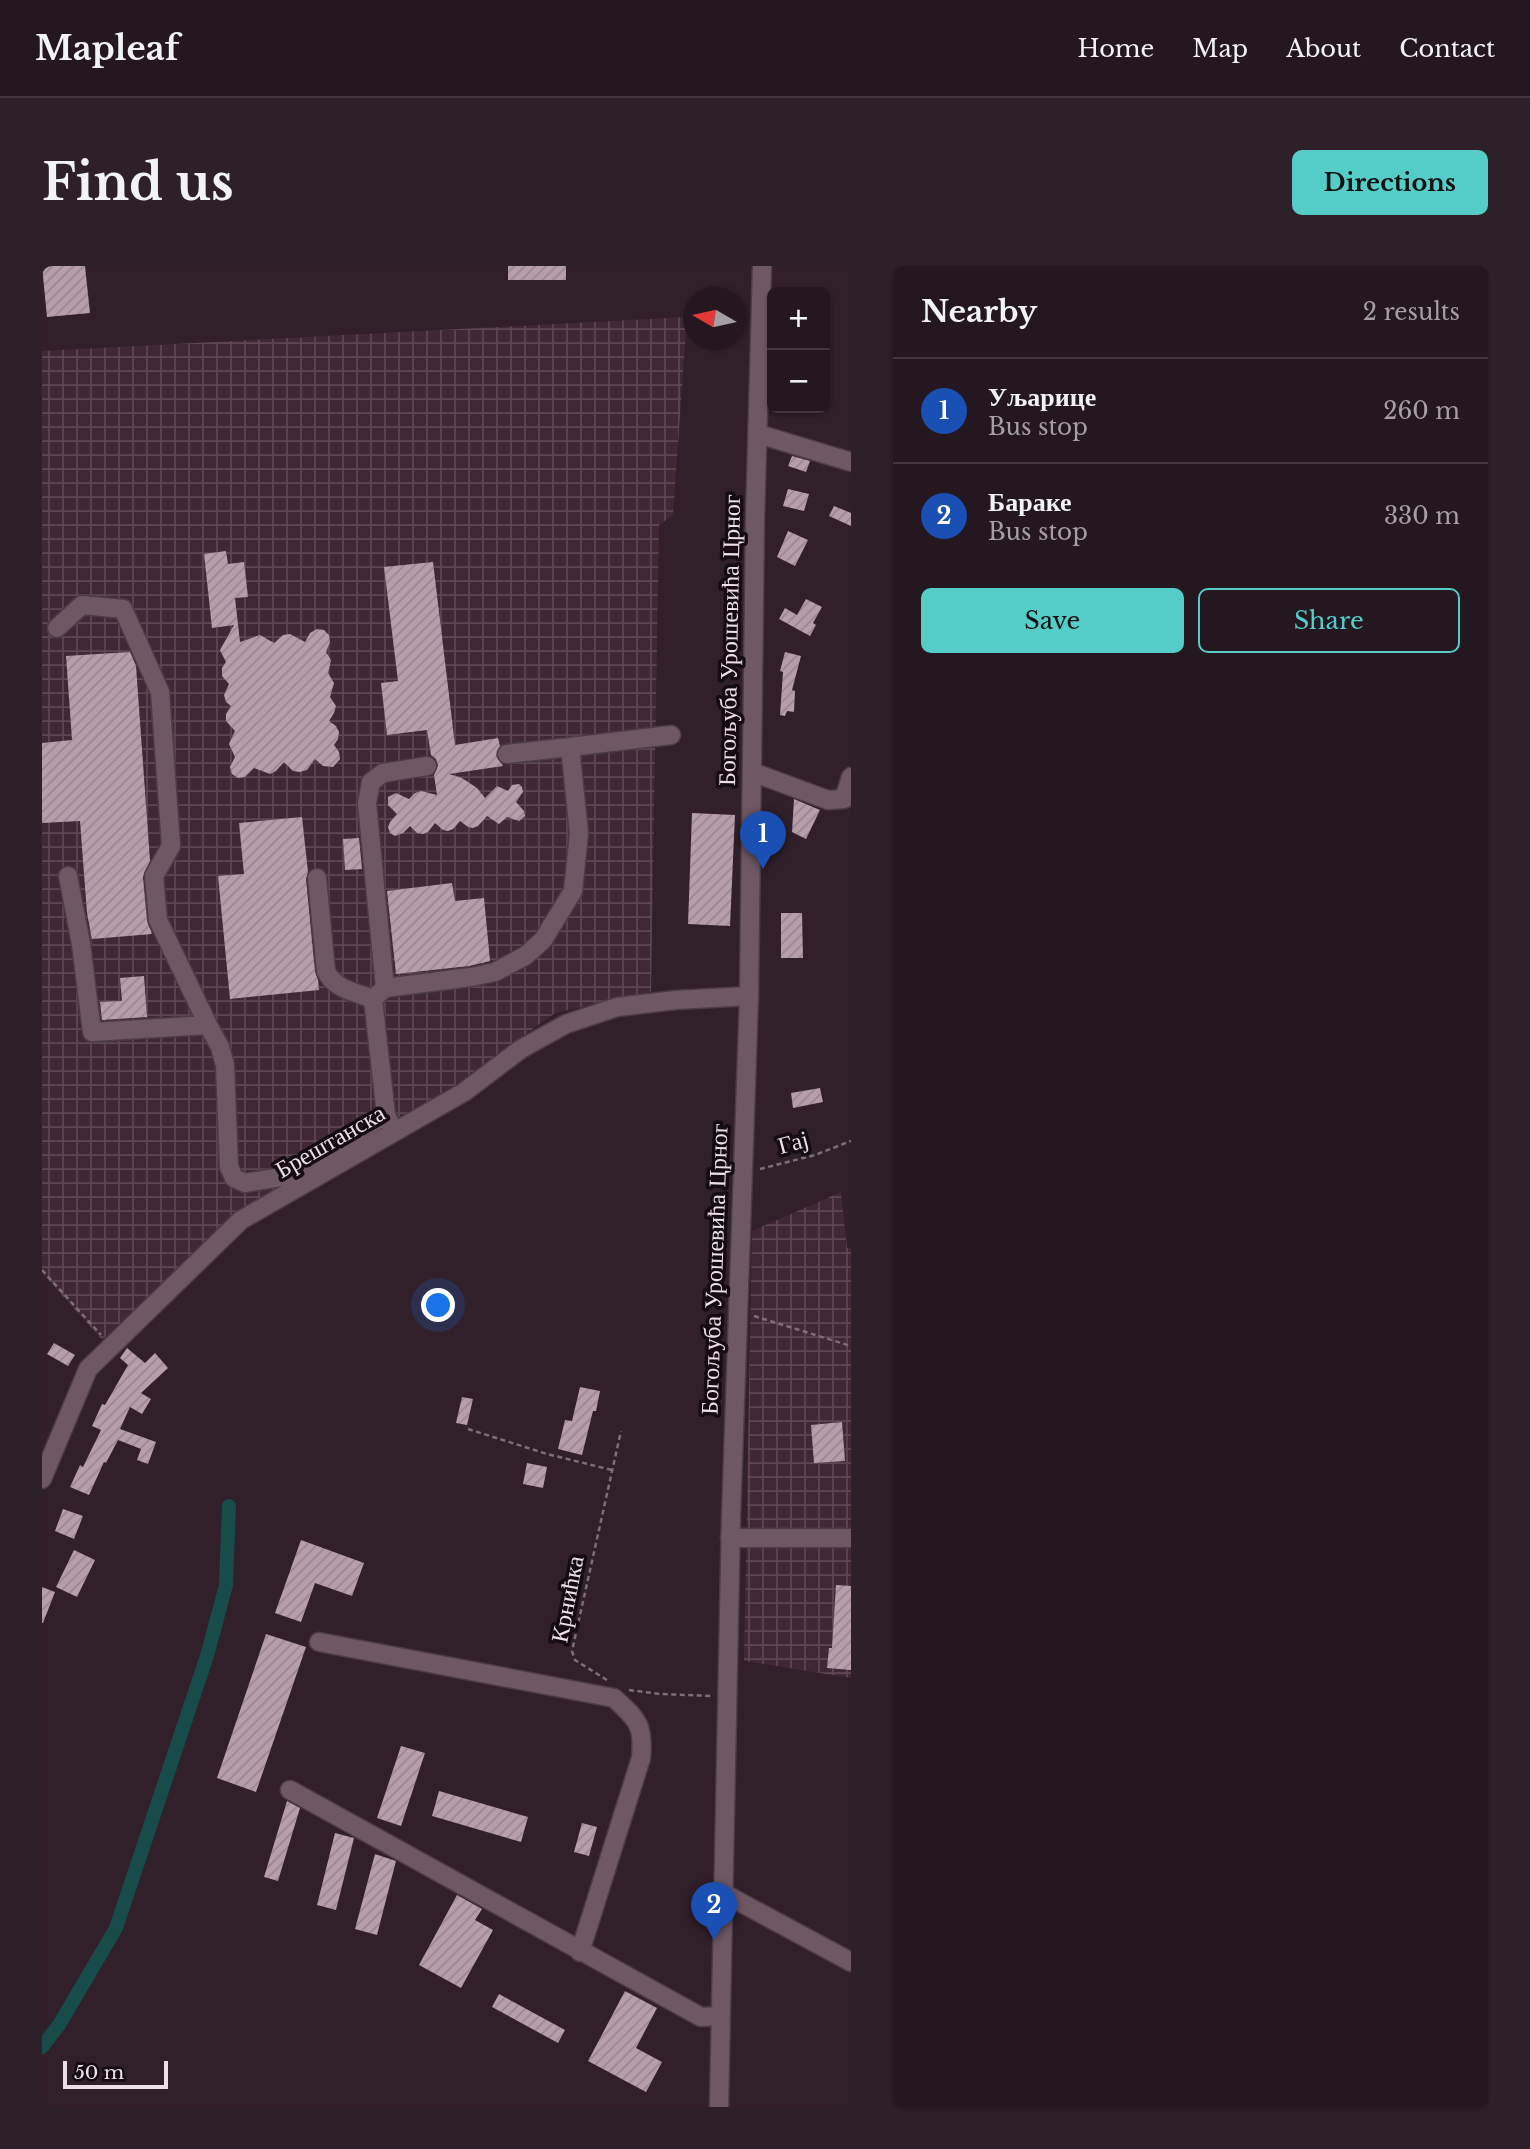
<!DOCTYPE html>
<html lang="en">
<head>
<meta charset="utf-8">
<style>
  body { margin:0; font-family:"Libre Baskerville",serif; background:#2d2028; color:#f1f3f6 }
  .controls { position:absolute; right:21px; top:21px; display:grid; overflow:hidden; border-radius:10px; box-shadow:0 2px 5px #0004 }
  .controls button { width:63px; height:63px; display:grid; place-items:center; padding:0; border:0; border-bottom:2px solid #42363d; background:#25171f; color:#f1f3f6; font:35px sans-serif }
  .compass { position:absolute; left:641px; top:21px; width:63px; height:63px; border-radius:50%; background:#25171f; box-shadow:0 2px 5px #0004; rotate:279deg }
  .scale { position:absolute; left:21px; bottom:18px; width:105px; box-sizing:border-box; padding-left:7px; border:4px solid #ecdfe6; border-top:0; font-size:19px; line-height:24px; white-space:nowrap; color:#ecdfe6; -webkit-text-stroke:5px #140c10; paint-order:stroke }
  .you { position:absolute; left:397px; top:1040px; width:24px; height:24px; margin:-18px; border:5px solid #fff; border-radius:50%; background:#1a73e8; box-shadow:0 0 0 10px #1a73e833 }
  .badge { display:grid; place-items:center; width:46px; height:46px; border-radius:50%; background:#54cdc8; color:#fff; font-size:23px; font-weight:700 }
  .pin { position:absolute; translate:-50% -58px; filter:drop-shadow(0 2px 4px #0008) }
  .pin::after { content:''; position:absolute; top:37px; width:24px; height:21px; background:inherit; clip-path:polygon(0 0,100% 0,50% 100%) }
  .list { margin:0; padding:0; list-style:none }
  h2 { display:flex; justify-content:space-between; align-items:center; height:91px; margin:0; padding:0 28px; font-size:30px }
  h2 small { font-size:23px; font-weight:400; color:#a39fa4 }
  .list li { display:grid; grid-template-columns:46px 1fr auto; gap:21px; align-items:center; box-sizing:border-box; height:105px; padding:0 28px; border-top:2px solid #42363d }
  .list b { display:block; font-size:26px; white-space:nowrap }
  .list p { margin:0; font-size:23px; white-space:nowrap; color:#a39fa4 }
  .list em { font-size:23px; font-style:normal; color:#a39fa4 }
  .actions { display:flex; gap:14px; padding:21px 28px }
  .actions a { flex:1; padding:16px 0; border:2px solid #54cdc8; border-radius:10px; text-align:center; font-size:24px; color:#54cdc8 }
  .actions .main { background:#54cdc8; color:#111 }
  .map { position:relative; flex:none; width:809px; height:1841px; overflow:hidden; border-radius:10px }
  header { display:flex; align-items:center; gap:42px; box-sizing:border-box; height:98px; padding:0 35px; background:#25171f; border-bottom:2px solid #42363d }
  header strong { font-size:33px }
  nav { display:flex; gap:38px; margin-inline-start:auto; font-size:24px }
  .intro { display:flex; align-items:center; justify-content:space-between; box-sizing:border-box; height:168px; padding:0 42px }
  h1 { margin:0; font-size:49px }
  .button { padding:18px 32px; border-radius:10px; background:#54cdc8; color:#111; font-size:24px; font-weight:700 }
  main { display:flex; gap:42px; padding:0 42px }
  aside { flex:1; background:#25171f; border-radius:10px; box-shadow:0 2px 5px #0004 }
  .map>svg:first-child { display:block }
  .industrial { fill:url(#industrial-grid) }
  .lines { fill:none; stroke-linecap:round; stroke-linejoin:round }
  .canal { stroke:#174c4a; stroke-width:14 }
  .building { fill:url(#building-hatch) }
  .minor-casing { stroke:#4c3c45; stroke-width:21 }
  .path { stroke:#7e6f77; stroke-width:2.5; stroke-dasharray:5 3.5; stroke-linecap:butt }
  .minor { stroke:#6e5864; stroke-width:18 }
  .labels { text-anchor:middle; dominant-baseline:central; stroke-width:7; stroke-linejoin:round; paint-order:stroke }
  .street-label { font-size:24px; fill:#ecdfe6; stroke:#140c10 }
</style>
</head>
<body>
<header>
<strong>Mapleaf</strong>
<nav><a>Home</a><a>Map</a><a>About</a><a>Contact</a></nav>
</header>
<div class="intro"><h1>Find us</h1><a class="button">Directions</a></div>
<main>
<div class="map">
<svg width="809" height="1841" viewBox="0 0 809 1841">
  <defs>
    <pattern id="industrial-grid" width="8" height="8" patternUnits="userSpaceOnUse" patternTransform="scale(1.75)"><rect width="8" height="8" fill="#402836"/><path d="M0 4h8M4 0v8" fill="none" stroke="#5c4753"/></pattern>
    <pattern id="building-hatch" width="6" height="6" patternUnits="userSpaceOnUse" patternTransform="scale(1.75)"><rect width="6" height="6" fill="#b69eaa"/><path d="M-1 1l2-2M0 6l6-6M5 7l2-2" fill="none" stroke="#9a8791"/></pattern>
  </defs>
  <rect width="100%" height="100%" fill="#311f29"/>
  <path class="industrial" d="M645,51L631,249L617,259L609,726L513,747L384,840L147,993L60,1074L0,1007V85Z
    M799,926L805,982H809V1412L702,1395L710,965Z"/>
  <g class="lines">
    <path class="canal" d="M0,1781L17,1759L74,1662L165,1390L184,1319L187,1240"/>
  </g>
  <path class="building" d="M0,0H43L48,47L5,51Z
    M466,0H524V14H466Z
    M750,190L768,195L764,206L746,200Z
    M746,223L767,228L762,245L741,240Z
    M792,240L809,247V260L787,250Z
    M746,265L766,274L753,300L735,291Z
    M184,285L186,298L202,296L206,331L193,332L198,376L218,369L232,377L241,369L248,368L263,376L268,367L275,363L282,364L287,369L288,376L284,386L289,394L286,407L292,417L288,431L294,440L292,447L287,455L294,460L297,466L296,473L292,479L297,486L298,493L291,501L281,500L273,493L265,504L258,506L251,505L242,496L234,505L228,508L212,502L203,511L196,512L190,508L188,501L193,491L187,478L193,465L184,455V448L189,440L184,436L182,429L187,418L180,410V402L184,396L178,384L192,359L170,362L162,288Z
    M391,296L413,479L456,472L458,480L454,490L461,500L407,508L420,512L435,522L443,532L455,520L466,525L470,519L477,518L480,521L481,526L474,536L482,545L483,550L477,555L465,551L457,558L445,550L436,560L431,562L426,561L418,555L411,563L406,565L401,564L393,557L386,566L381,568L375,567L368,560L361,567L353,570L348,567L346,561L348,556L355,548L346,539V531L354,527L367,533L373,527L379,525L395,529L392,509L396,499L394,493L389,489L385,464L345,469L339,417L356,415L342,301Z
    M764,333L780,341L771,357L774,359L768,370L737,353L743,342L755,349Z
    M88,386L94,400L108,595L101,611L105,655L110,668L50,673L45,647L38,555L0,557V477L30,474L24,390Z
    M743,386L759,390L750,424L753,425L752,446L745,445L743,450L738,449L741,406L738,405Z
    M752,533L778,544L764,573L750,566Z
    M650,547L693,549L688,660L646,658Z
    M260,551L266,606L264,613L273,706L276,714L277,724L188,733L176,610L202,608L197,557Z
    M317,572L320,603L303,604L301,573Z
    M410,617L413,635L442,632L448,695L427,700L354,708L345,625Z
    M739,647H760L761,692H739Z
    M102,710L105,751L60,754L58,736L80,735L78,712Z
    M778,822L781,836L751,842L749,827Z
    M12,1077L33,1089L26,1100L5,1088Z
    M85,1082L103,1097L113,1087L126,1102L99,1127L109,1133L100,1148L88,1141L78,1163L114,1176L106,1198L95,1194L99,1183L76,1174L64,1197L62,1196L47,1229L28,1221L38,1199L41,1201L59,1164L50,1160L60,1138L63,1139L86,1099L78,1092Z
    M538,1121L558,1125L554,1145H551L540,1189L516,1183L523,1154L530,1155Z
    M420,1131L431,1133L425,1159L414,1157Z
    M800,1156L803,1195L772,1197L769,1159Z
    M485,1197L505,1201L501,1222L481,1218Z
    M21,1243L41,1250L32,1273L13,1265Z
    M259,1274L322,1297L310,1330L273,1317L259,1356L233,1347Z
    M32,1284L53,1294L35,1331L14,1321Z
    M794,1319L809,1320V1404L785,1402L787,1382H790Z
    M0,1321L13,1326L1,1357H0Z
    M224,1368L264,1381L214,1526L175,1512Z
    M359,1480L383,1487L359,1560L335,1552Z
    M397,1525L486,1551L479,1576L390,1550Z
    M245,1535L258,1542L236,1615L222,1611Z
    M540,1557L555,1561L547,1590L532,1586Z
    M293,1567L312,1572L294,1644L275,1639Z
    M333,1588L354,1595L335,1669L313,1663Z
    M415,1629L440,1643L433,1654L451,1664L419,1722L377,1699Z
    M583,1725L615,1742L594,1782L620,1796L604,1826L546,1795Z
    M457,1728L523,1764L516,1777L450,1741Z"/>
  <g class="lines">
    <defs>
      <path id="minor" d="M716,168L809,196
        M15,362L40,339L81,343L118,426L129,580L112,610L116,654L166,759L178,781L183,799L187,901L192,912L203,917L239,911L275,893L344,849
        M465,488L528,481
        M710,506L786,534L802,533L809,511
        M26,610L39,678L50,766L166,759
        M275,612L284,705C292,723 313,726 331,733
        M343,722L429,711L453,706L483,690L501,674L531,625L537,567L528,481L629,469
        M348,857L344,849L331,733L343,722L325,537L329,516L341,507L385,500
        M0,1213L46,1103L199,954L422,826L479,783L524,758L575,741L634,734L707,730
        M688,1272H809
        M277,1376L572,1432C596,1454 602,1459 599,1492L538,1686
        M248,1524L659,1751L678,1750
        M681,1627L809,1696
        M677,1841L689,1251L707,730L713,254L720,0"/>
    </defs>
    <use href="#minor" class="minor-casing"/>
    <path class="path" d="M718,903L773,889L809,875
      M0,1004L59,1069
      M712,1050L809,1080
      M426,1163L505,1188L570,1204
      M565,1414L533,1394L530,1385L579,1165
      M587,1424L618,1428L671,1430"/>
    <use href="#minor" class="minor"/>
  </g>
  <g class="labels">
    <g class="street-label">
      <text transform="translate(687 374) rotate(-89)">Богољуба Урошевића Црног</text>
      <text transform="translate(288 875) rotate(-30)">Брештанска</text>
      <text transform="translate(751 876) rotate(-15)">Гај</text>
      <text transform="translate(672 1003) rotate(-88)">Богољуба Урошевића Црног</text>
      <text transform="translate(525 1333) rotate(-79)">Крнићка</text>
    </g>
  </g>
</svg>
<div class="controls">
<button>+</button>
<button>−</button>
</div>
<svg class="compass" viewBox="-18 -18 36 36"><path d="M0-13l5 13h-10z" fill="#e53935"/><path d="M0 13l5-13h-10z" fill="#a39fa4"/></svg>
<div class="scale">50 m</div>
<div class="you"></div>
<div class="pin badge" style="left:721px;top:603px;background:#1a4fb4">1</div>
<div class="pin badge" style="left:672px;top:1674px;background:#1a4fb4">2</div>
</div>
<aside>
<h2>Nearby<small>2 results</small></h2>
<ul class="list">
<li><span class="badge" style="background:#1a4fb4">1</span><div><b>Уљарице</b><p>Bus stop</p></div><em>260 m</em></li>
<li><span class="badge" style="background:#1a4fb4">2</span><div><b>Бараке</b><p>Bus stop</p></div><em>330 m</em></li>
</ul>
<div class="actions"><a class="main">Save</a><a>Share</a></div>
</aside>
</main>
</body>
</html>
